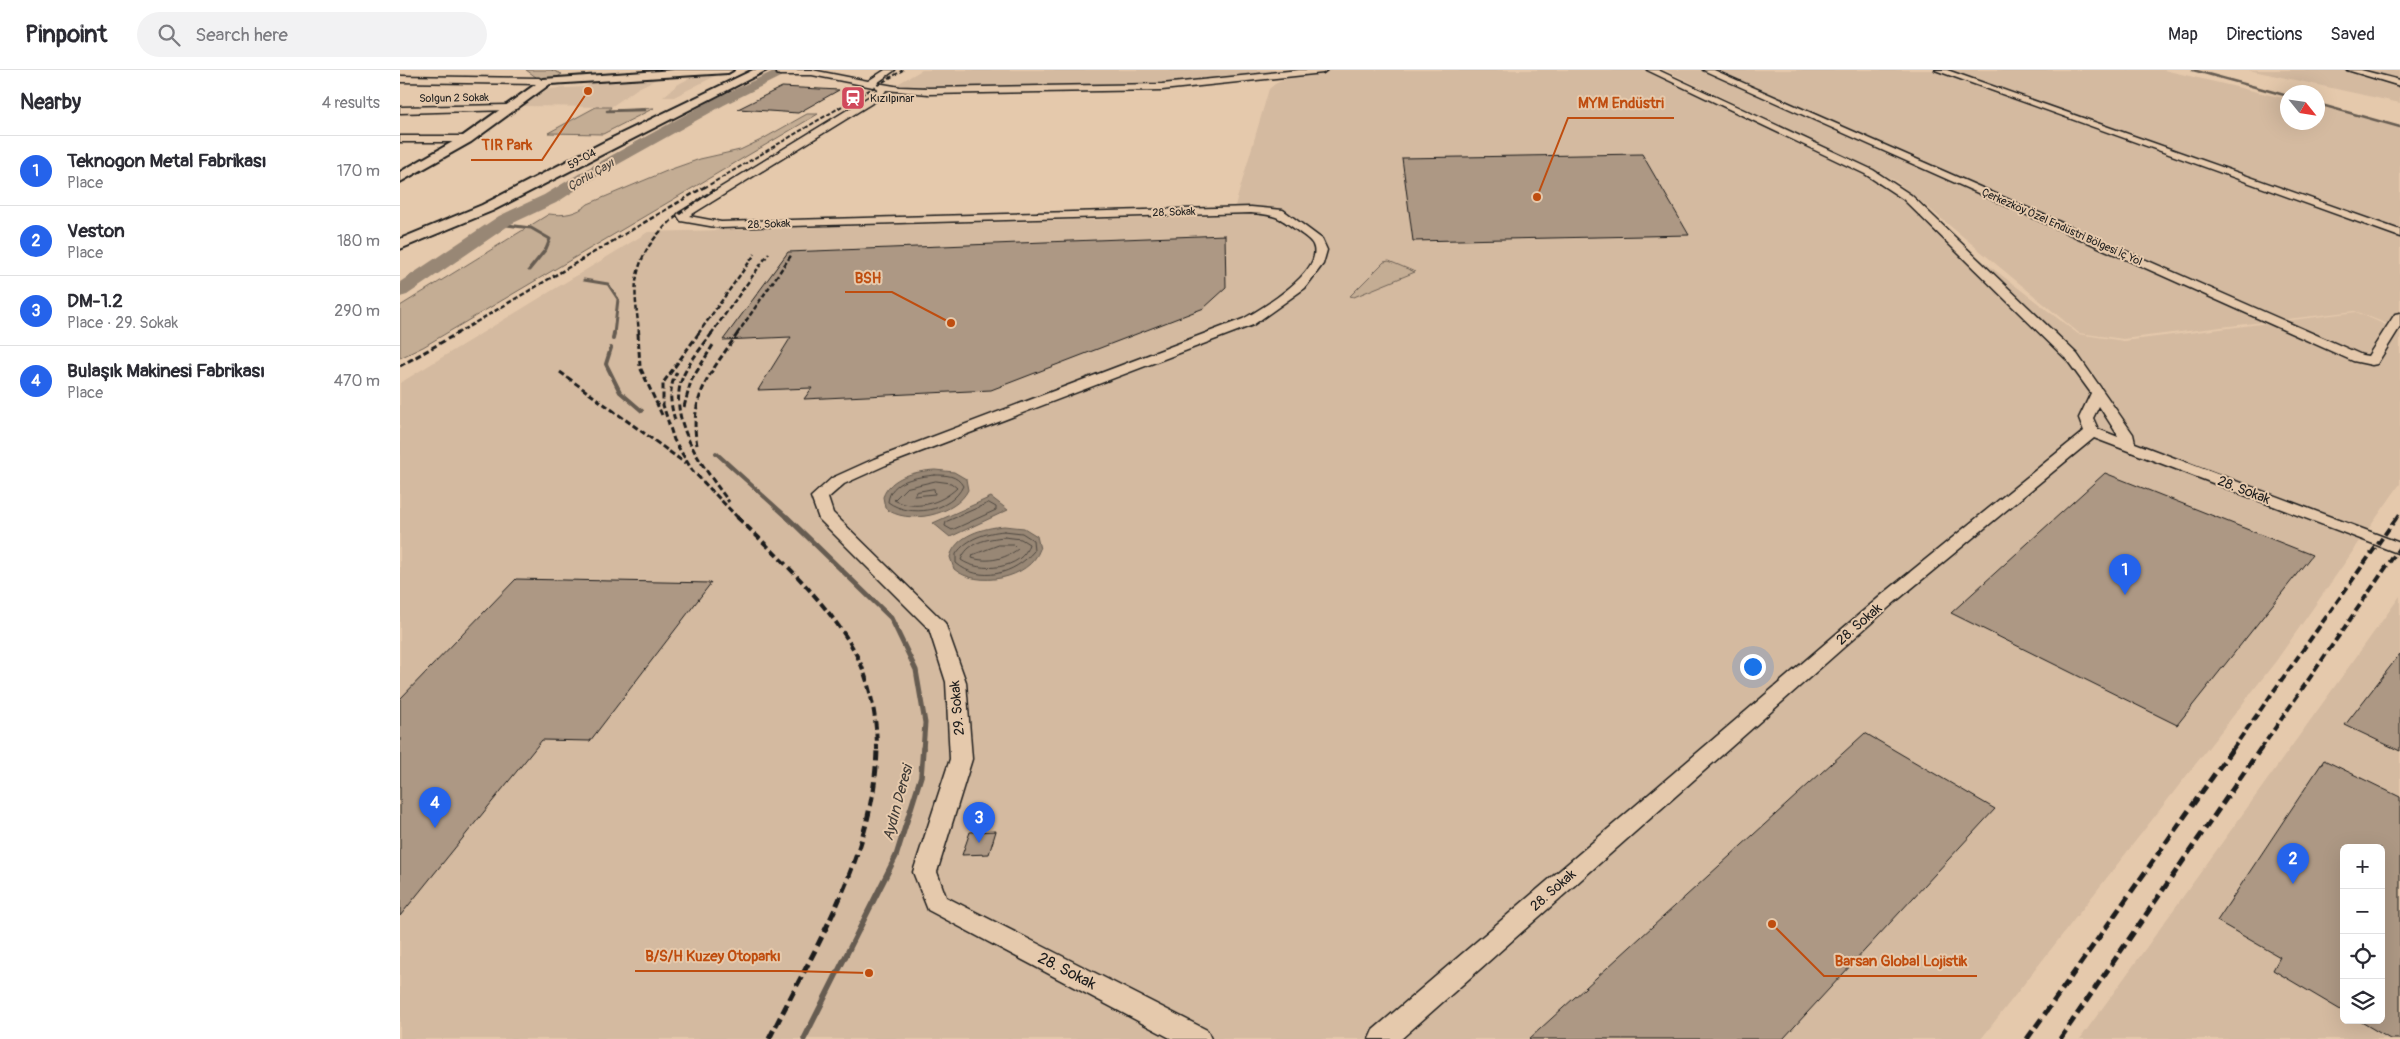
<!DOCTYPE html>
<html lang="en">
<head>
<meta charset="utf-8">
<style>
  body { margin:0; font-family:Pangolin,sans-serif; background:#f2f2f3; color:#2b2b33 }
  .controls { position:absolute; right:15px; bottom:15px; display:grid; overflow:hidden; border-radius:8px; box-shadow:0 5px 20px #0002 }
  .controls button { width:45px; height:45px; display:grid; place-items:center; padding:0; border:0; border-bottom:1px solid #e1e1e2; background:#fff; color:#2b2b33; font:25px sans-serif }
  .compass { position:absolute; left:1880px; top:15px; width:45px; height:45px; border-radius:50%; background:#fff; box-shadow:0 5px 20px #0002; rotate:120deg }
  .you { position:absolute; left:1352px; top:596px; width:18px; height:18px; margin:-12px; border:4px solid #fff; border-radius:50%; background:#1a73e8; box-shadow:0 0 0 8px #1a73e833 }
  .badge { display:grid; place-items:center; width:32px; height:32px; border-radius:50%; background:#2563eb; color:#fff; font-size:16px; font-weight:700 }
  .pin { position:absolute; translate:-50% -41px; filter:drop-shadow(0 1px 2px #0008) }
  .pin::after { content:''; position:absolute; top:26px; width:18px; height:15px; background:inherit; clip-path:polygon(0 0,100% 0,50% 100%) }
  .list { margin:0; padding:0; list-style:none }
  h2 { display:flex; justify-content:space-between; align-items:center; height:65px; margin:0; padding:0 20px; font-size:21px }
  h2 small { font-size:16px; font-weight:400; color:#7c7c81 }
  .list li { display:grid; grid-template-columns:32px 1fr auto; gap:15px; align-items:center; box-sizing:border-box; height:70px; padding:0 20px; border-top:1px solid #e1e1e2 }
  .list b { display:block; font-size:19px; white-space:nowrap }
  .list p { margin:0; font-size:16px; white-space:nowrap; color:#7c7c81 }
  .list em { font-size:16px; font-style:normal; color:#7c7c81 }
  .icon { flex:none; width:28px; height:28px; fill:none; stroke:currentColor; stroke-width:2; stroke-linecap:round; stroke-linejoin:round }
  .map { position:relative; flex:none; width:2000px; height:969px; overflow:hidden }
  header { display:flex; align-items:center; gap:30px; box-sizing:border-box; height:70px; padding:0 25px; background:#fff; border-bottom:1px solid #e1e1e2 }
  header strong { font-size:24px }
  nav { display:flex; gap:28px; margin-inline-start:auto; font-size:18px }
  .search { width:350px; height:45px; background:#f2f2f3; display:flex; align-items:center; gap:12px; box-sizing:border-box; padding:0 18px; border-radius:28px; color:#7c7c81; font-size:19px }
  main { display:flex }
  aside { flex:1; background:#fff }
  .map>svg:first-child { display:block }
  .built { fill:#d4baa0; fill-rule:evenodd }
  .green { fill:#c4ad94; stroke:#706458 }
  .water { fill:#988775; stroke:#665c51 }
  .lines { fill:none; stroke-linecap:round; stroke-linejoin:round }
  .shore { stroke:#4e4740; stroke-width:1 }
  .stream-far4 { stroke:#665c51; stroke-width:2.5 }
  .stream-far3 { stroke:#665c51; stroke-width:3 }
  .stream-far2 { stroke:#665c51; stroke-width:4 }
  .stream-far1 { stroke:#665c51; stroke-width:5 }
  .stream { stroke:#665c51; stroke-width:5.5 }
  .river { fill:#988775; fill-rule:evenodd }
  .building { fill:#ad9884; stroke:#1c1c1c }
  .minor-casing { stroke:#1c1c1c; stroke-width:3 }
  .major-casing { stroke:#1c1c1c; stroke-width:4 }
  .minor { fill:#e5c9ac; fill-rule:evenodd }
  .major { fill:#e5c9ac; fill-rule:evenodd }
  .rail-far4 { stroke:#1c1c1c; stroke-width:2; stroke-dasharray:4.5 2; stroke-linecap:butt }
  .rail-far3 { stroke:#1c1c1c; stroke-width:2.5; stroke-dasharray:5 2.5; stroke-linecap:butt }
  .rail-far2 { stroke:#1c1c1c; stroke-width:3; stroke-dasharray:6 3; stroke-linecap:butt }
  .rail-far1 { stroke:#1c1c1c; stroke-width:4; stroke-dasharray:8 4; stroke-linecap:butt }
  .rail { stroke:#1c1c1c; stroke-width:5; stroke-dasharray:10 5; stroke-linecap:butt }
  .labels { text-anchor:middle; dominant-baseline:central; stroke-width:4; stroke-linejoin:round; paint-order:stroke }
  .far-street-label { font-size:11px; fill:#1c1c1c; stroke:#e5c9ac }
  .far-poi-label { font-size:11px; fill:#1c1c1c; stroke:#e5c9ac; text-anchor:start }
  .far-water-label { font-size:12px; font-style:italic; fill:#413c37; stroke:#e5c9ac }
  .street-label { font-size:14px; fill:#1c1c1c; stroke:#e5c9ac }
  .water-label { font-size:15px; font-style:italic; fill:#413c37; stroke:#e5c9ac }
  .near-street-label { font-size:16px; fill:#1c1c1c; stroke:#e5c9ac }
  .leader { fill:none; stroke:#bf4d0f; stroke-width:2 }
  .callout-dot { fill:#bf4d0f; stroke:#e5c9ac; stroke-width:2 }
  .callout-label { font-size:15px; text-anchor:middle; font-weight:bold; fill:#bf4d0f; stroke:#e5c9ac; stroke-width:4; stroke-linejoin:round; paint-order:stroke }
</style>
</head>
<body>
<header>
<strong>Pinpoint</strong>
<div class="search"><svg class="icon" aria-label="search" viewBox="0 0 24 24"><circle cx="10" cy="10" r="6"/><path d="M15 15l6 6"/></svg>Search here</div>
<nav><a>Map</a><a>Directions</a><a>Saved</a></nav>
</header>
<main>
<aside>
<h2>Nearby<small>4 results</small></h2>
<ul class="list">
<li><span class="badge">1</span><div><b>Teknogon Metal Fabrikası</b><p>Place</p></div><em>170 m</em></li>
<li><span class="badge">2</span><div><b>Veston</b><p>Place</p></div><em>180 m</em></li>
<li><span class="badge">3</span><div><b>DM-1.2</b><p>Place · 29. Sokak</p></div><em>290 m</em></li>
<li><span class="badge">4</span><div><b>Bulaşık Makinesi Fabrikası</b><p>Place</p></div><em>470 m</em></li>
</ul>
</aside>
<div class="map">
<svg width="2000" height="969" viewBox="0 0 2000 969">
  <rect width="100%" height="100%" fill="#e5c9ac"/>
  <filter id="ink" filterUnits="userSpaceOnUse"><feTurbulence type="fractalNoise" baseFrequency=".02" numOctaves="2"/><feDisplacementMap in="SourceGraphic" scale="10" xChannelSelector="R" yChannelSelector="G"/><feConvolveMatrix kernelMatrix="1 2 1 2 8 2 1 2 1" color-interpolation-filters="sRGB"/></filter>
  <g filter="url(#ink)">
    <path class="built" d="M522,0H1244L1483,114L1678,264L1724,271L1956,242L2000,261V414L1876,591L1581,969H0V313L248,162L832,146L869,19L875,14L894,5L784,17L781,11L758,14L487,24L494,16Z
      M1265,0H1764L1887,29L1888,52H1918V36L2000,58V259L1955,241L1723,269L1679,263L1496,111Z
      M1849,0H2000V33Z
      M297,4H319L274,27H263L277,15Z
      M265,5L238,18L211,37L120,36L148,19L185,17L191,12H178Z
      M2000,526V969H1680L1738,889ZM1944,778H1981V950H1944Z"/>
    <path class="green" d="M126,0H151L162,4C153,11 145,11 135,8L136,7Z
      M196,37H211L209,40L254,38L203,64L148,63Z
      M407,44H418L23,277L0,288V236L149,144C164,146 177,144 188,134L269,100L300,89L340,80L361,70Z
      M989,191L1015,202L954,227L950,226L984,192Z"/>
    <path class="water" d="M535,400L554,402L566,409L568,420C556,445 507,456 485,438L483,427C490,407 516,401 535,400Z
      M591,427L608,440L550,467L533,453Z
      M604,456L624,458L637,466L640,479C630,509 577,519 554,499L550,487C556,465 583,458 604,456Z"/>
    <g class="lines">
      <path class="shore" d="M535,405C546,405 557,405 563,416C551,442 510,448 488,432C490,410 517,407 535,405Z
        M536,411L551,413L557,418C540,434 515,441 494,430L506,418Z
        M534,419L535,424L514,426L516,422Z
        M589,433L596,437V440L552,460L545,456L546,452Z
        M604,461L622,463L633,470L634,481C615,504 580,514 556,493V484C567,468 585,463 604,461Z
        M604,467L621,469L629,474C623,500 579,503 561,490C567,472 587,469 604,467Z
        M599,475H614L618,479C605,489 588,493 572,488L573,485Z"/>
      <path class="stream-far4" d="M1793,0L1888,26
        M1918,34L2000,57
        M207,41L245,40"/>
      <path class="stream-far3" d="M99,154L131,158L150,169L146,179L129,200
        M184,210L208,214L218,229L214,264"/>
      <path class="stream-far2" d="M213,269L214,263
        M211,278L206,294L220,322L242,341
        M316,383L389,449"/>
      <path class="stream-far1" d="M387,447L491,548L516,600L525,653L523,680"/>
      <path class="stream" d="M404,969L496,786L521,706L523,678"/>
      <path class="river" d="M376,0H394L324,35L199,105L156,133L111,154L7,225L0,227V212L99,146L144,125L187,99L314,29Z"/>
    </g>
    <path class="building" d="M382,17L439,20L398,43L338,39Z
      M1242,84L1289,165L1013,171L1002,88Z
      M825,165L826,218L804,238L591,320L404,329L412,318L358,320L391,267L323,270L388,182Z
      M1705,403L1912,485L1777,655L1551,543Z
      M116,509L311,513L190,671L142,670L0,846V629Z
      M2000,584V681L1945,655Z
      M1465,663L1595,739L1383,969H1129Z
      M1924,690L2000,727V969H1990L1958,950H1981V778H1944V942L1873,900L1880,887L1817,851Z
      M596,761L589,784L562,785L570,762Z"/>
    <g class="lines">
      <defs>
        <path id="minor" d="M377,0H412L468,11L485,0H495L477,13L500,17L528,18L762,14L899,0H927L923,3L762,20L528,24L486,20L482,27L289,146L321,152L851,137L883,140L922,169L927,180L923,194L905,218L853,255L486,395L444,414L428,428L433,443L545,553L566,612L572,689L537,802L546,827L807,960L811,969H772L528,840L513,802L550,689L546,612L529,559L419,449L411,427L432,408L474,389L843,249C861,239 925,201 913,175C911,170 904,166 899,162C879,147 877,145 851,143L321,158L281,151L277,145L279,143L475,23L478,18L412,5H380L377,4Z
          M1247,0H1258L1473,100L1511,125L1677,284L1733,364L1735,373L2000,473V484L1694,368L1495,532L1001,969H969L973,960L1483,524L1684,361L1679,348L1691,323L1667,290L1503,129L1465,104ZM1699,336L1717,364L1718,367L1698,359L1693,348Z
          M1303,0H1314L1962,285L1968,286L1995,244L2000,243V257L1977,294L1972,295L1953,291Z
          M1535,0H1547L2000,160V167Z
          M1947,0H1961L2000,10V16Z
          M0,6L139,8L143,11L139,14L0,12Z
          M108,35L111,36V40L0,43V37Z
          M0,66H67L72,69L67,72H0Z"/>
        <path id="major" d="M274,0H333L328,3L150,14L71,72L0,112V102L63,66L143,9Z
          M353,0H367L92,141L0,179V169L82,135L206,71Z"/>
      </defs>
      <use href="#minor" class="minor-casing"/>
      <use href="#major" class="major-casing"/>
      <use href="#minor" class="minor"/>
      <use href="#major" class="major"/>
      <path class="rail-far4" d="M304,118L503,0"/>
      <path class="rail-far3" d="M56,264L306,116
        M239,264C238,246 233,224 237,206C245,164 282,141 315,119
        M298,264L355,184
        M311,264L369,183
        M337,264L392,184"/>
      <path class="rail-far2" d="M238,263L240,297L262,345
        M299,263L263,313V335L274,370L292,400L339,449
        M312,263C301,279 285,296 280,315C271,358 306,400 329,432
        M0,296L58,263
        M160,302L285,393
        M284,337L291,311L313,275
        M275,350C270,333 268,318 277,302
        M297,375C288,327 312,301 338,263
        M1996,449L2000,443"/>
      <path class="rail-far1" d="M337,447C378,486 441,545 462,597C472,623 477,652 477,680
        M1832,680L1997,447
        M1860,680L2000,477"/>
      <path class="rail" d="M369,969C415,878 475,783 477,678
        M1627,969L1833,678
        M1660,969L1861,678"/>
    </g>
  </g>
  <defs>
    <symbol id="station-square" viewBox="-11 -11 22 22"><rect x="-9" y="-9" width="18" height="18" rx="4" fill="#d1495b" stroke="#e5c9ac"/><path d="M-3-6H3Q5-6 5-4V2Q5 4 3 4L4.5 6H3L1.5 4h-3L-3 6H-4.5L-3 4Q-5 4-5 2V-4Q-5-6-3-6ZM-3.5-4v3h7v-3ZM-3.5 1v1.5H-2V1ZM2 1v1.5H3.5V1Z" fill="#fff"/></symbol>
  </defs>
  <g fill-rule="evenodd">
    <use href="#station-square" x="439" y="14" width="28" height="28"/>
  </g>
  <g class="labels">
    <g class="far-street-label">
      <text transform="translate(54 28) rotate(-1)">Solgun 2 Sokak</text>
      <text transform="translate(182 89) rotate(-28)">59-04</text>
      <text transform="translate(774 142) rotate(-2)">28. Sokak</text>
      <text transform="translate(369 154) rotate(-2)">28. Sokak</text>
      <text transform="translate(1662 157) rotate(24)">Çerkezköy Özel Endüstri Bölgesi İç Yol</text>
    </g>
    <g class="far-poi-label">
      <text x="470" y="28">Kızılpınar</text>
    </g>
    <g class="far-water-label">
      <text transform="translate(191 105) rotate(-30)">Çorlu Çayı</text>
    </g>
    <g class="street-label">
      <text transform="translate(1844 420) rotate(21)">28. Sokak</text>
      <text transform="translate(1459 554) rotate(-41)">28. Sokak</text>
      <text transform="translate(557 638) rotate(-95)">29. Sokak</text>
      <text transform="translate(1153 820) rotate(-41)">28. Sokak</text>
    </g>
    <g class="water-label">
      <text transform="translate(498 733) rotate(-75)">Aydın Deresi</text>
    </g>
    <g class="near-street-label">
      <text transform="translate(667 901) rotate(27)">28. Sokak</text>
    </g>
  </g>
  <path class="leader" d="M1137 127L1168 48H1274M188 21L142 90H71M551 253L492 222H445M469 903L390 901H235M1372 854L1424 906H1577"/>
  <g class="callout-dot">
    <circle cx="1137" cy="127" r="5"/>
    <circle cx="188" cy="21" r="5"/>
    <circle cx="551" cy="253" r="5"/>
    <circle cx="469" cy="903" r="5"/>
    <circle cx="1372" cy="854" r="5"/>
  </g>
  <g class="callout-label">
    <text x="1221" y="38">MYM Endüstri</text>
    <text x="107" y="80">TIR Park</text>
    <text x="468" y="213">BSH</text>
    <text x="313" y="891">B/S/H Kuzey Otoparkı</text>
    <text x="1501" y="896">Barsan Global Lojistik</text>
  </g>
</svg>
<div class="controls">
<button>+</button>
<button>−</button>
<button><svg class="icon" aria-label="locate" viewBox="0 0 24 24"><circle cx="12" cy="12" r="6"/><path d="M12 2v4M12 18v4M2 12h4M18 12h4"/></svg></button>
<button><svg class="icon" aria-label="layers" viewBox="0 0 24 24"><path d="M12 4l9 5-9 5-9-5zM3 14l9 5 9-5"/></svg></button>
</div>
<svg class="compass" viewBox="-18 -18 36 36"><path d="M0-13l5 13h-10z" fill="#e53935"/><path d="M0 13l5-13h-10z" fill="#7c7c81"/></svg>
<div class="you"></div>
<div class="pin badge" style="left:1725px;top:525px">1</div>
<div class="pin badge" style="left:1893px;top:814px">2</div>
<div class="pin badge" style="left:579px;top:773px">3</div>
<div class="pin badge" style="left:35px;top:758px">4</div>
</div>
</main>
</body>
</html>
